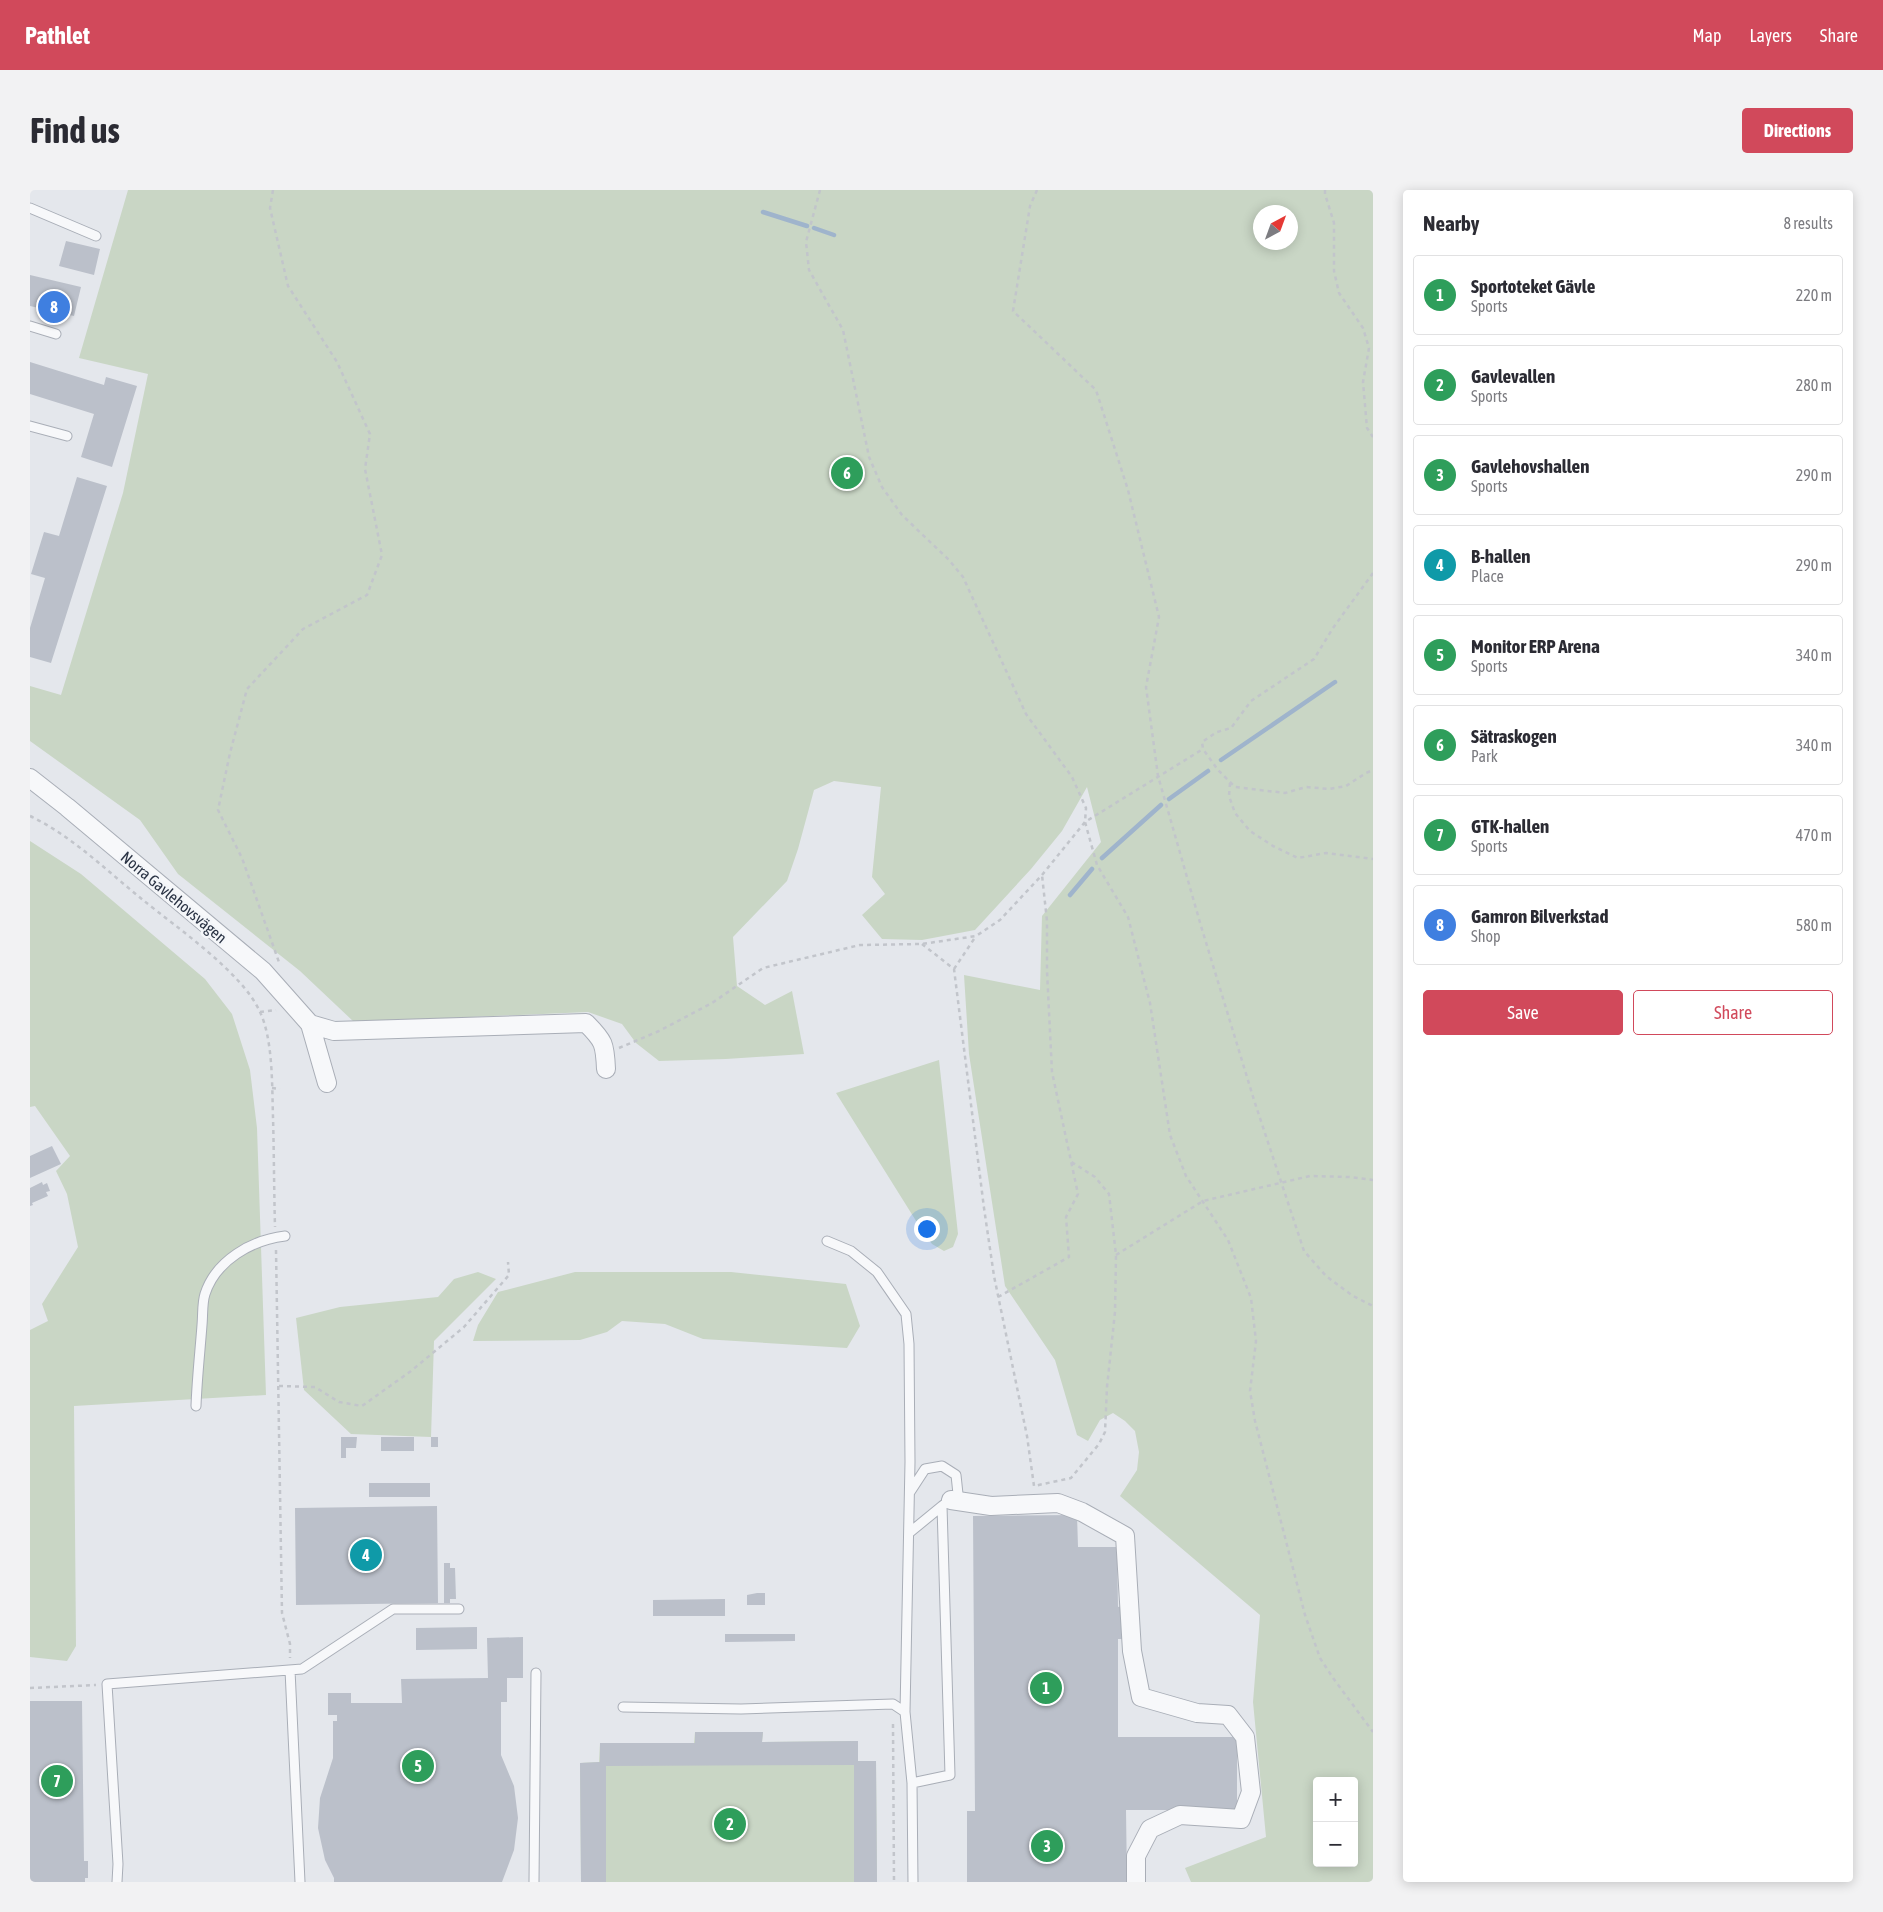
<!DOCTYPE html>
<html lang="en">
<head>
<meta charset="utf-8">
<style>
  body { margin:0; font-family:"Asap Condensed",sans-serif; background:#f2f2f3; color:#2b2b33 }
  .controls { position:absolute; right:15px; bottom:15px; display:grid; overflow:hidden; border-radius:5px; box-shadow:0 2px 12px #0003 }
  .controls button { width:45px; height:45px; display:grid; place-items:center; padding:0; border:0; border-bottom:1px solid #e1e1e2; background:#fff; color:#2b2b33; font:25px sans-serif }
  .compass { position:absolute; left:1223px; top:15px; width:45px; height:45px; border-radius:50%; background:#fff; box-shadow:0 2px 12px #0003; rotate:41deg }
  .you { position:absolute; left:896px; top:1038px; width:18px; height:18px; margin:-12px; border:4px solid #fff; border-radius:50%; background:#1a73e8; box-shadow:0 0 0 8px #1a73e833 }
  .badge { display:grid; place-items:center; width:32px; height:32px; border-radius:50%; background:#d1495b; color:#fff; font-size:16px; font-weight:700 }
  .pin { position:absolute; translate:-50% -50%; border:2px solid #fff; box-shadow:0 1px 5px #0006 }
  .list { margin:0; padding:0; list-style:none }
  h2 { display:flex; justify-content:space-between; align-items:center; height:65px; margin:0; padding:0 20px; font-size:21px }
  h2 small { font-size:16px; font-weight:400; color:#7c7c81 }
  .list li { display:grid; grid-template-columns:32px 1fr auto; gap:15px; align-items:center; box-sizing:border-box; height:80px; margin:0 10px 10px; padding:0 10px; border:1px solid #e1e1e2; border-radius:5px }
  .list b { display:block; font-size:19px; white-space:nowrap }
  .list p { margin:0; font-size:16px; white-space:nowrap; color:#7c7c81 }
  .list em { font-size:16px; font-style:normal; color:#7c7c81 }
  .actions { display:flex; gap:10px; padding:15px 20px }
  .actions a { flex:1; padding:11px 0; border:1px solid #d1495b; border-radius:5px; text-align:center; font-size:18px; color:#d1495b }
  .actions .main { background:#d1495b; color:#fff }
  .map { position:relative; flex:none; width:1343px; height:1692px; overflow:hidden; border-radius:5px }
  header { display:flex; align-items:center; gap:30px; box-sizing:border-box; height:70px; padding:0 25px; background:#d1495b; color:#fff }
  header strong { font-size:24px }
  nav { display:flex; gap:28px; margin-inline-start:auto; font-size:18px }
  .intro { display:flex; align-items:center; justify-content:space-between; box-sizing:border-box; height:120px; padding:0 30px }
  h1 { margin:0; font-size:35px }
  .button { padding:12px 22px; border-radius:5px; background:#d1495b; color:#fff; font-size:18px; font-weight:700 }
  main { display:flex; gap:30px; padding:0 30px }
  aside { flex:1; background:#fff; border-radius:5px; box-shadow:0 2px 12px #0003 }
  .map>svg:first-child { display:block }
  .green { fill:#c9d6c5; fill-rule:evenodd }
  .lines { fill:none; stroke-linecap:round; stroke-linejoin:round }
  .stream { stroke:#9fb4cc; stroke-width:4.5 }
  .building { fill:#bbc0ca }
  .lane-casing { stroke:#a9aeb7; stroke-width:11 }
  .street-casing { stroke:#a9aeb7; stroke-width:20 }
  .path { stroke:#c2c5cb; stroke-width:2.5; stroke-dasharray:4 4; stroke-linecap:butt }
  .lane { stroke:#f7f8fa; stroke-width:9 }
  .street { stroke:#f7f8fa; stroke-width:18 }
  .labels { text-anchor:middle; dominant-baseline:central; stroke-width:5; stroke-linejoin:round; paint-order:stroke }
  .street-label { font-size:16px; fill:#2b3445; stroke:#f4f6f9 }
</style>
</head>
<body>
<header>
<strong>Pathlet</strong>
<nav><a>Map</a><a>Layers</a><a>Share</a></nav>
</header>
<div class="intro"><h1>Find us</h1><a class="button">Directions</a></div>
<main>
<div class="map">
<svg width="1343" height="1692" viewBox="0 0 1343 1692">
  <rect width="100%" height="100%" fill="#e4e7ec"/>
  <path class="green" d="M98,0H1343V1692H1161L1155,1678L1236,1647L1223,1512L1230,1425L1090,1306L1107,1280L1109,1262L1105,1241L1095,1231L1083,1223L1070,1230L1058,1251L1047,1245L1025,1170L975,1096L939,864L934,785L1010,800L1012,726L1071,652L1057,597L1032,641L1001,679L945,740L892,750L852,749L832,725L855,704L842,687L851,597L804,591L784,600L768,659L757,691L703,747L707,796L735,815L762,801L774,864L696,869L629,871L606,853L592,834L558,822L324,832L270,781L148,684L110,630L0,551V496L31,505L93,303L118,184L49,168ZM1230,22H1260V52H1230ZM1287,1591H1324V1673H1287Z
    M0,651L51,684L175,789L202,824L220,880L227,938L236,1205L44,1216L46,1456L37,1471L0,1467V1140L18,1131L12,1114L48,1057L37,1004L26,981L40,966L5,916L0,917Z
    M909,870L928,1044L923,1057L914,1061L902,1054L893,1042L806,903Z
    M448,1082L466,1089L404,1151L401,1247L321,1244L274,1200L266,1128L310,1117L408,1107L424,1089Z
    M545,1082H701L816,1094L830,1136L817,1158L673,1149L635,1134L592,1131L577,1142L550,1150L443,1151L448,1135L468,1102Z
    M665,1542H733L732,1552L828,1551V1571H846L847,1692H551L550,1573L569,1572L570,1553H664Z"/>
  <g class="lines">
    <path class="stream" d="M733,22L777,36
      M784,38L804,45
      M1191,570L1305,492
      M1139,609L1178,581
      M1072,668L1131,615
      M1040,705L1062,679"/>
  </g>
  <path class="building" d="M36,51L70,59L64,85L29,76Z
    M0,85L51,97L44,126L0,116Z
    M0,172L74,195L76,187L107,196L82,277L51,267L64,224L0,204Z
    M47,287L77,296L21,473L0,467V438L15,388L1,384L14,342L29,346Z
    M22,956L31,974L0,988V966Z
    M12,992L13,995L17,993L20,1001L16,1002L18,1006L2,1013L3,1015L0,1016V998Z
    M311,1247H327L326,1258H316V1268H311Z
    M351,1247H384V1261H351Z
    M401,1247H408V1257H401Z
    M339,1293H400V1307H339Z
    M407,1316L408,1413L266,1415L265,1318Z
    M1047,1325L1048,1357H1087L1088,1417L1092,1416V1449H1088V1547H1207V1620H1096L1097,1692H937V1621H945L943,1326Z
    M414,1373H420V1378H425L426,1409H420V1413H414Z
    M727,1403H735V1415H717V1405Z
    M695,1409V1426H623V1410Z
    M447,1437V1459L386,1460V1438Z
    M695,1444H765V1451L695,1452Z
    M493,1447V1488H477V1512H471V1565L484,1596L488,1628L484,1660L472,1692H304V1688L295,1670L288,1638L290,1608L303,1568V1531H307V1525H298V1503H321V1513H372L371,1489L458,1488L457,1448Z
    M0,1511H52L54,1671H58V1688H55V1692H0Z
    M665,1542H733L732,1552L828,1551V1571H846L847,1692H824V1575L576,1576V1692H551L550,1573L570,1572V1553H665Z"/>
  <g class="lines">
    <defs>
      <path id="lane" d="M0,18L66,46
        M0,136L26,144
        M0,236L37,246
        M797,1051L821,1061L847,1082L876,1124L879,1154L880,1272L875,1522L882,1593L883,1692
        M166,1216C167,1188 170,1162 172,1135C173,1125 172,1113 175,1104C186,1070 222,1050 255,1046
        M880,1302L895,1279L912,1276L926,1285L928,1304L912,1316L920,1585L882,1593
        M879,1343L912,1316
        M260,1480L270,1692
        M593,1517L711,1519L863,1514L875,1522
        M87,1692L88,1674L77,1494L272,1479L363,1419H429
        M504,1692L506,1483"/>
      <path id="street" d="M0,588L37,617L233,781L280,834L304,841L556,833C574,851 575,854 576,879
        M280,834L297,893
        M921,1310L961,1316L1028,1313L1052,1322L1095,1346L1102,1461L1111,1507L1167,1523L1198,1525L1215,1547L1221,1602L1211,1629L1150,1625L1120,1639L1106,1666V1692"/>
    </defs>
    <use href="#lane" class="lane-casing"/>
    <use href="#street" class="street-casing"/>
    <path class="path" d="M243,0L240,18L258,96L307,172L340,244L335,279L352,365L337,405L273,439L217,499L200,563L188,620L212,668L250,775
      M790,0L776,52L779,80L813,140L839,267L852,297L872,325L919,370L933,387L996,524L1042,587L1056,618L1055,632L1067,675L1098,727L1120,813L1140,945L1156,986L1198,1050L1221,1108L1226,1151L1220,1201L1225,1231L1275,1425L1290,1468L1303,1488L1343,1542
      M1007,0L1000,16L983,121L1066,200L1098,300L1129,427L1116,497L1128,586L1171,736L1224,910L1274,1061L1296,1086L1323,1106L1343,1116
      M1295,0V4L1304,33V81L1309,103L1333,138L1339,158L1333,192L1337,238L1343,247
      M1343,383L1303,438L1284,469L1221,511L1201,538L1187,542L1172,552L1173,559L1188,580L1205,597L1255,603L1276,597L1299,599L1316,596L1336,583L1343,580
      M1200,593L1199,606L1205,623L1220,641L1243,656L1268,668L1296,663L1343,669
      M0,626C42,646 77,681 113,710C146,737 213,783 230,822C243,849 242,896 243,927C244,963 244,1000 245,1037
      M892,754L924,779L954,1018L964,1086L997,1246L1004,1296L1041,1288L1069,1254L1075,1242L1077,1197L1085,1122L1086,1065L1079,1004L1065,987L1040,971
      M924,779L946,746
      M230,822L246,820
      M589,858L629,841L682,813L733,778L830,755L892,754L946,746L970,730L1012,685L1055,632L1173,559
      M242,898L250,899
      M246,1060L252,1423L260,1454V1468
      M1086,1065L1173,1011L1280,986L1319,987L1343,990
      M968,1107L1039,1067L1036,1027L1048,1004L1022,882L1017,781V731L1012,685
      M249,1196L285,1197L309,1212L332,1216L381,1181L434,1137L479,1085L478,1072
      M0,1498L66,1495
      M863,1534L864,1692"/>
    <use href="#lane" class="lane"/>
    <use href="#street" class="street"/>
  </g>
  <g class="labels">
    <g class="street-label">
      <text transform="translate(144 707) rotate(40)">Norra Gavlehovsvägen</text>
    </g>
  </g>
</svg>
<div class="controls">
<button>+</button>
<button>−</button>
</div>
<svg class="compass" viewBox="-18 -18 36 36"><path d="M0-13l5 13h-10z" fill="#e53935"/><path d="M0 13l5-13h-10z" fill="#7c7c81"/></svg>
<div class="you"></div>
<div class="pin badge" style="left:1016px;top:1498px;background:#2e9e5b">1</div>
<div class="pin badge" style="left:700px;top:1634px;background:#2e9e5b">2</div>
<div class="pin badge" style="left:1017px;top:1656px;background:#2e9e5b">3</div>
<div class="pin badge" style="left:336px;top:1365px;background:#0f9aa8">4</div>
<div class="pin badge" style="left:388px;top:1576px;background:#2e9e5b">5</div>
<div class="pin badge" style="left:817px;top:283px;background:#2e9e5b">6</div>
<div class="pin badge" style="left:27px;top:1591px;background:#2e9e5b">7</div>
<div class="pin badge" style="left:24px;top:117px;background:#3f7fe0">8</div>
</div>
<aside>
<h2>Nearby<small>8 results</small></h2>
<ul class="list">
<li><span class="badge" style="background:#2e9e5b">1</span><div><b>Sportoteket Gävle</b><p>Sports</p></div><em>220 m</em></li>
<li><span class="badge" style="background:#2e9e5b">2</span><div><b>Gavlevallen</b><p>Sports</p></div><em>280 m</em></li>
<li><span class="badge" style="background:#2e9e5b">3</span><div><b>Gavlehovshallen</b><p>Sports</p></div><em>290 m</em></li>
<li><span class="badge" style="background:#0f9aa8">4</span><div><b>B-hallen</b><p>Place</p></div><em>290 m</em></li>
<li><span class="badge" style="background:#2e9e5b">5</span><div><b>Monitor ERP Arena</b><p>Sports</p></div><em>340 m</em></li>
<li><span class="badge" style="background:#2e9e5b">6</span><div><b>Sätraskogen</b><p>Park</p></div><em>340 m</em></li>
<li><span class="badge" style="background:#2e9e5b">7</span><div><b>GTK-hallen</b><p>Sports</p></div><em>470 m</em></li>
<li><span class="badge" style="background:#3f7fe0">8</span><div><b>Gamron Bilverkstad</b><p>Shop</p></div><em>580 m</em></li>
</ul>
<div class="actions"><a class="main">Save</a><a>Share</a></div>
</aside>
</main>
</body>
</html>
